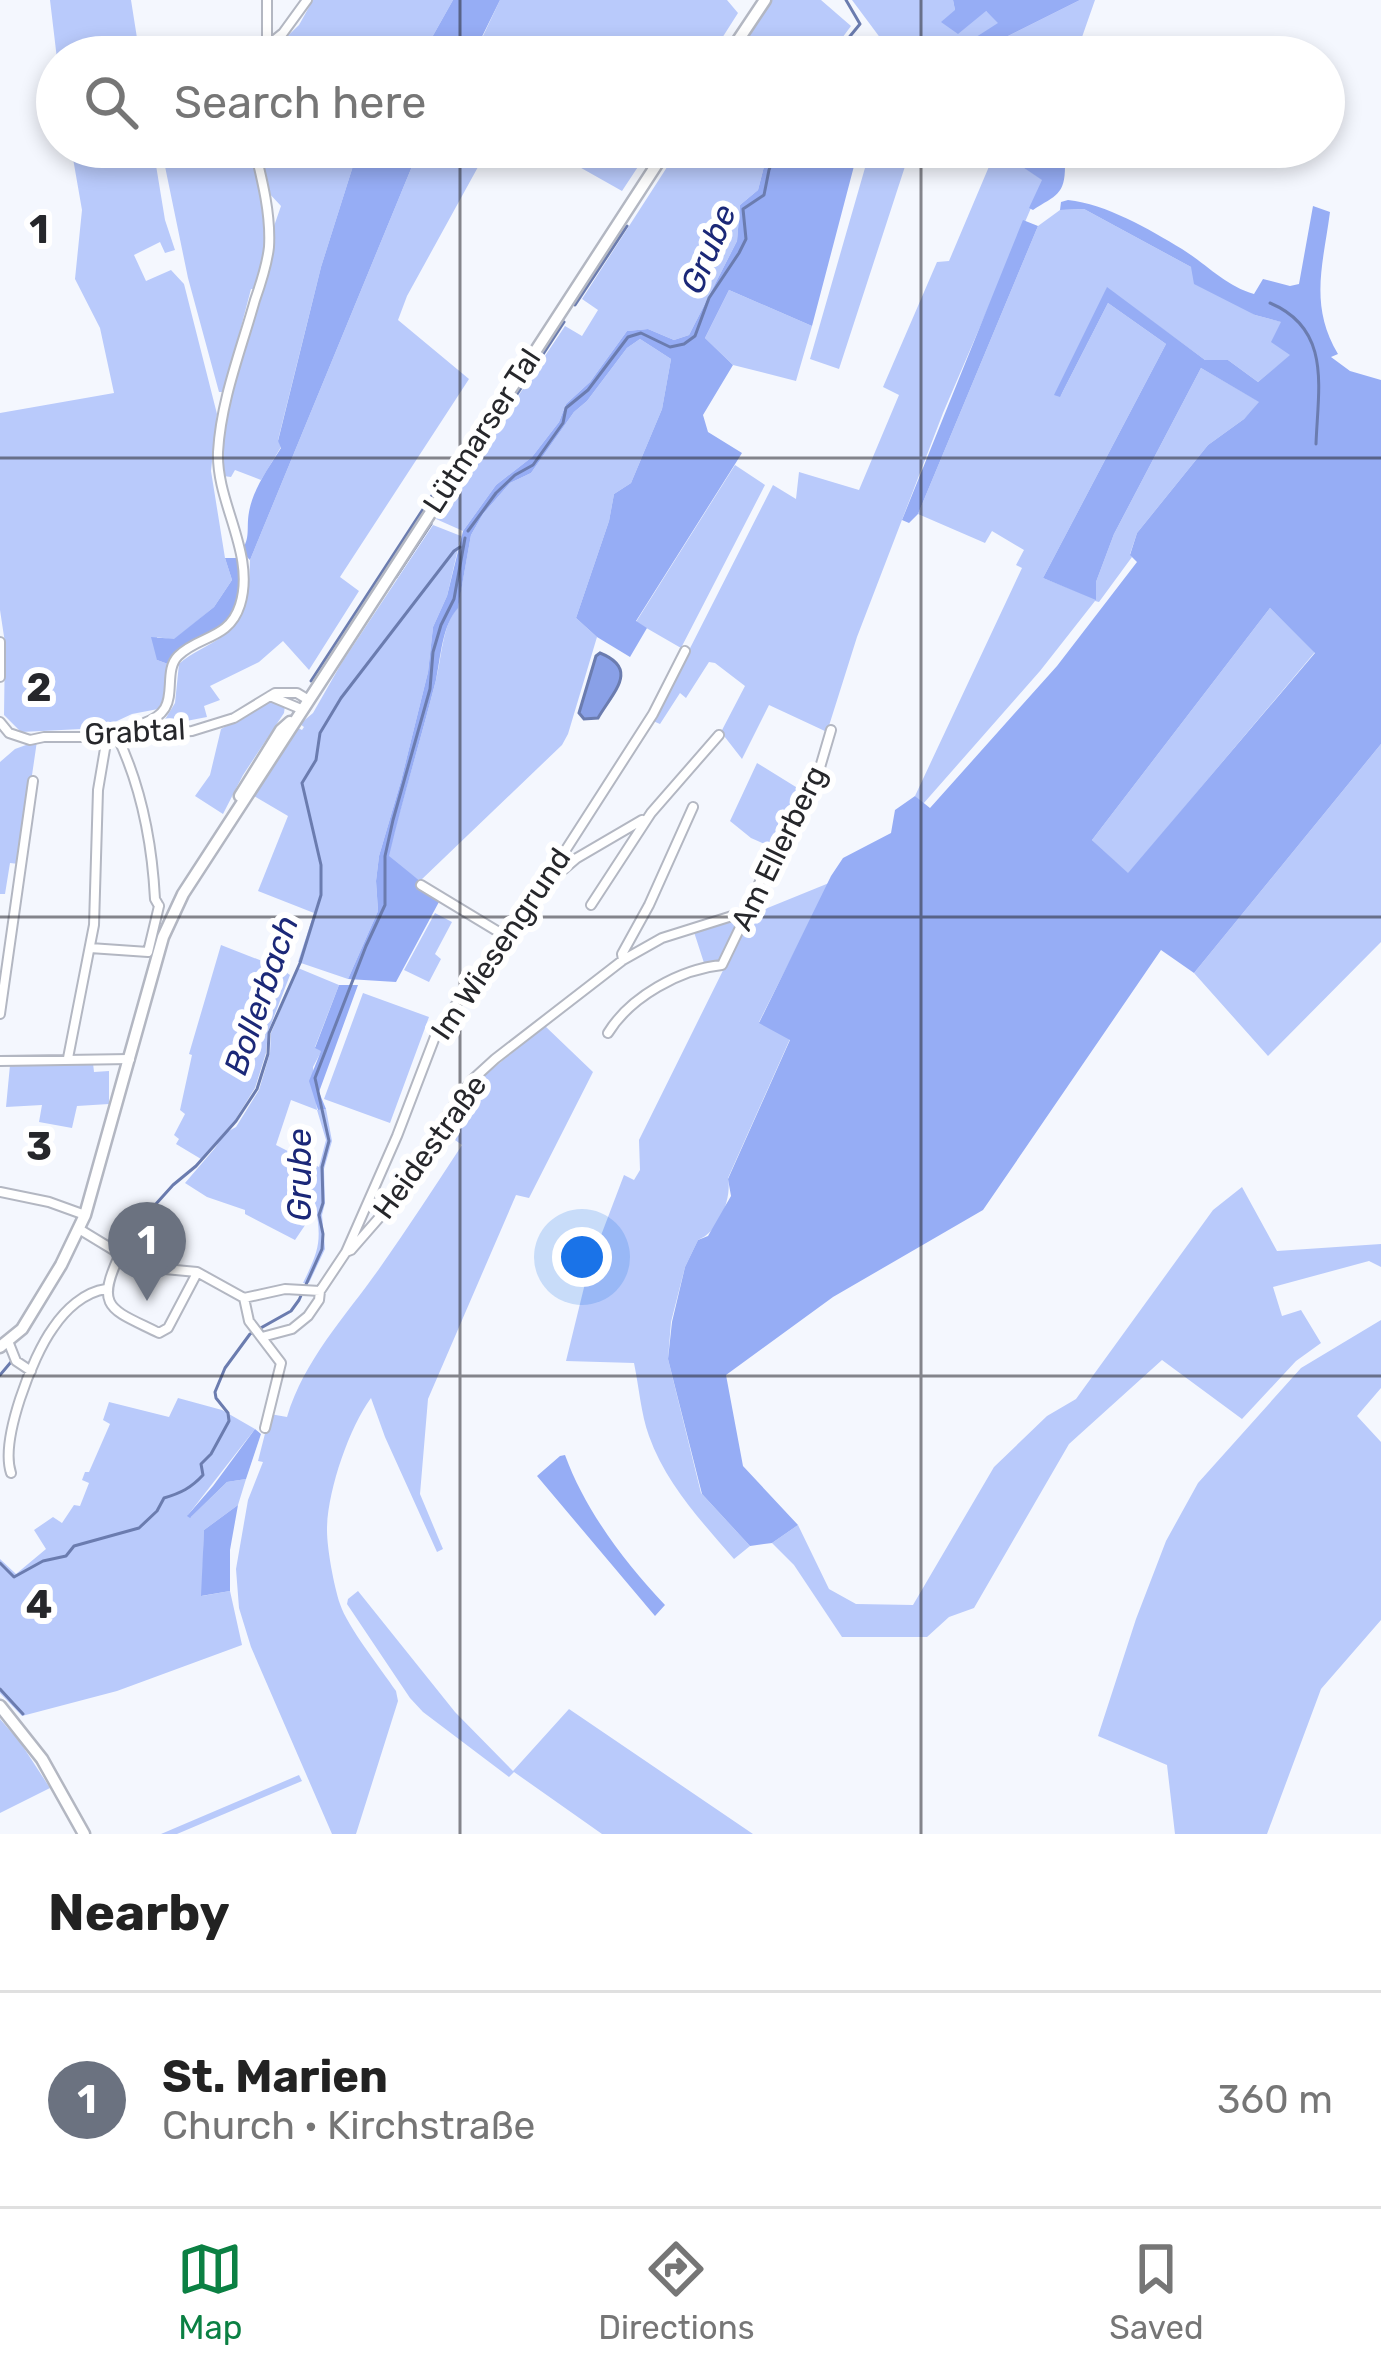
<!DOCTYPE html>
<html lang="en">
<head>
<meta charset="utf-8">
<style>
  body { margin:0; font-family:Rubik,sans-serif; background:#f2f2f2; color:#222 }
  .you { position:absolute; left:582px; top:1257px; width:42px; height:42px; margin:-30px; border:9px solid #fff; border-radius:50%; background:#1a73e8; box-shadow:0 0 0 18px #1a73e833 }
  .badge { display:grid; place-items:center; width:78px; height:78px; border-radius:50%; background:#0b8043; color:#fff; font-size:39px; font-weight:700 }
  .pin { position:absolute; translate:-50% -99px; filter:drop-shadow(0 3px 6px #0008) }
  .pin::after { content:''; position:absolute; top:63px; width:42px; height:36px; background:inherit; clip-path:polygon(0 0,100% 0,50% 100%) }
  .list { margin:0; padding:0; list-style:none }
  h2 { display:flex; justify-content:space-between; align-items:center; height:156px; margin:0; padding:0 48px; font-size:51px }
  h2 small { font-size:39px; font-weight:400; color:#767676 }
  .list li { display:grid; grid-template-columns:78px 1fr auto; gap:36px; align-items:center; box-sizing:border-box; height:216px; padding:0 48px; border-top:3px solid #e0e0e0 }
  .list b { display:block; font-size:45px; white-space:nowrap }
  .list p { margin:0; font-size:39px; white-space:nowrap; color:#767676 }
  .list em { font-size:39px; font-style:normal; color:#767676 }
  .icon { flex:none; width:66px; height:66px; fill:none; stroke:currentColor; stroke-width:2; stroke-linecap:round; stroke-linejoin:round }
  .map { position:relative; flex:none; width:1381px; height:1834px; overflow:hidden }
  .search { position:absolute; background:#fff; box-shadow:0 6px 18px #0003; left:36px; right:36px; top:36px; height:132px; display:flex; align-items:center; gap:30px; box-sizing:border-box; padding:0 42px; border-radius:66px; color:#767676; font-size:45px }
  .sheet { height:372px; background:#fff }
  nav { display:flex; justify-content:space-around; align-items:center; box-sizing:border-box; height:168px; border-top:3px solid #e0e0e0; background:#fff; font-size:33px; color:#767676 }
  nav a { display:grid; justify-items:center; gap:6px }
  nav .on { color:#0b8043 }
  .map>svg:first-child { display:block }
  .green { fill:#b9cafb; fill-rule:evenodd }
  .forest { fill:#96adf5; fill-rule:evenodd }
  .water { fill:#89a0e7; stroke:#6b7caf; stroke-width:3 }
  .lines { fill:none; stroke-linecap:round; stroke-linejoin:round }
  .stream { stroke:#6b7caf; stroke-width:3 }
  .street-casing { stroke:#b3b7c2; stroke-width:12 }
  .secondary-casing { stroke:#b3b7c2; stroke-width:15 }
  .street { stroke:#fff; stroke-width:8 }
  .secondary { stroke:#fff; stroke-width:10 }
  .grid { fill:none; stroke:#26272b; stroke-width:3; stroke-opacity:0.55 }
  .labels { text-anchor:middle; dominant-baseline:central; stroke-width:12; stroke-linejoin:round; paint-order:stroke }
  .street-label { font-size:30px; fill:#26272b; stroke:#fff }
  .water-label { font-size:33px; font-style:italic; fill:#1b2878; stroke:#fff }
  .grid-label { font-size:39px; text-anchor:middle; font-weight:bold; fill:#26272b; stroke:#fff; stroke-width:12; stroke-linejoin:round; paint-order:stroke }
</style>
</head>
<body>
<div class="map">
<svg width="1381" height="1834" viewBox="0 0 1381 1834">
  <rect width="100%" height="100%" fill="#f4f7fe"/>
  <path class="green" d="M50,0H131L140,57H57V59Z
    M313,0H453L421,57H266L299,25Z
    M500,0H727L738,13L710,57H473Z
    M770,0H821L851,26L828,57H735Z
    M852,0H953L955,10L986,11L999,23L982,49L1080,0H1095L1075,57H890L884,43Z
    M71,147H153L165,220L175,250L165,253L160,242L134,255L146,281L171,270L184,284L217,414L211,471L225,558L232,580L214,607L174,640L157,637V660L168,664L163,700L158,709L132,714L102,728L21,732L4,715L5,643L0,610V413L114,393L100,328L75,279L82,210Z
    M161,147H252L267,222V249L256,289H251L224,392H219L188,278Z
    M257,147H359L321,267L278,440L281,447L261,480L235,470L231,477L223,476C220,400 252,324 273,252V229L281,206L267,191Z
    M420,147H489L407,296L398,320L469,379L340,577L359,591L309,670L283,641L259,662L210,686L220,700L204,706L207,717L181,722L164,721L175,703L179,664C191,653 207,647 220,638C249,619 249,591 250,560Z
    M544,147H651L622,191Z
    M680,147H769L758,190L740,205L737,241L689,335L674,340L648,329L627,331L590,382L566,404L559,422L532,457L496,485L463,531L436,519L565,326L582,336L598,310L582,299Z
    M871,147L911,148L839,369L810,359Z
    M996,150L1043,180L943,413L857,637L827,732L769,705L742,759L721,732L745,686L715,663L709,662L686,698L680,693L660,724L653,721L773,485L796,499L799,472L859,490L899,395L883,387L937,262L949,261Z
    M1084,209L1191,267L1255,315L1282,322L1291,355L1258,382L1228,360H1205L1107,288L1060,397L1108,303L1166,344L1043,578L1096,599V582L1114,534L1201,368L1260,402L1244,419L1208,445L1137,533L1130,554L1132,557L1099,602L1095,601L1040,671L923,804L915,796L1022,568L1016,565L1024,550L992,531L985,543L918,514L1038,226L1060,210Z
    M729,290L812,326L796,381L733,365L705,338Z
    M640,339L671,359L662,409L631,483L614,494L609,521L576,618L597,637L568,734L562,745L420,881L388,857C403,797 421,739 436,680C442,656 442,626 458,607L471,535L483,514L510,483L531,473L574,412L587,401L627,348Z
    M735,465L765,485L681,648L636,622Z
    M433,525L461,536L447,596L433,627L428,672L401,781L379,856L376,881L378,911L348,979L298,962L314,913L258,891L288,816L254,796L298,728L302,730L304,727L300,724L313,713L341,664Z
    M1270,608L1315,652L1128,874L1092,840Z
    M278,701L285,705L284,713L243,775L223,814L195,796L210,775L221,729L270,702Z
    M37,741L19,864L10,863L5,894H0V762L15,749Z
    M1381,744V942L1268,1056L1194,973Z
    M757,763L804,792L769,846L751,838L730,821Z
    M829,883L759,1022L790,1039L728,1178C732,1199 719,1232 698,1240L685,1267L671,1322L668,1359L701,1493L750,1546L734,1559C702,1522 666,1484 649,1436C641,1414 639,1387 634,1363L566,1361L589,1267L624,1175L634,1180L640,1170L639,1140L748,920L753,914Z
    M435,913L452,922L435,954L441,959L429,982L404,970Z
    M731,920L736,928L720,960L705,966L694,932Z
    M221,945L280,968L290,975L268,1032L266,1053L255,1088L235,1120L201,1159L176,1144L179,1139L174,1135L185,1114L180,1110L192,1055L189,1054Z
    M298,968L339,985L315,1047L322,1050L313,1067L317,1110L326,1109L332,1141L324,1169L325,1203L322,1215L325,1249L309,1283H303C318,1252 322,1243 316,1209L295,1240L245,1214V1210L207,1197L185,1183L215,1148L225,1133L236,1127L259,1090L270,1053L271,1033ZM291,1100L317,1110L326,1140L319,1167L276,1145Z
    M363,993L429,1017L390,1123L324,1099Z
    M545,1026L593,1072L529,1198L516,1195L428,1399L420,1494L443,1549L437,1552L385,1437L371,1398C349,1428 327,1492 327,1530C327,1549 334,1586 340,1604C347,1626 381,1669 396,1691L398,1701L356,1834H332L251,1647L239,1608L236,1569L248,1500L263,1462L258,1461L270,1414L287,1417C304,1360 345,1317 379,1269C408,1228 435,1186 462,1145L441,1130L475,1083Z
    M93,1063L94,1072L109,1071V1104L77,1106L72,1128L39,1122L42,1105L6,1107L10,1065Z
    M1242,1187L1277,1251L1381,1244V1267L1369,1261L1273,1287L1282,1316L1301,1310L1321,1343L1296,1361L1242,1419L1162,1360L1069,1444L974,1608L949,1617L927,1637H842L794,1565L772,1543L798,1525L829,1589L856,1604L913,1605L994,1467L1047,1416L1076,1399L1213,1210Z
    M1381,1320V1388L1357,1416L1381,1442V1620L1321,1689L1267,1834H1175L1167,1765L1098,1736L1136,1619L1166,1541L1198,1483L1301,1368Z
    M178,1398L222,1410L255,1429L188,1515L191,1517L227,1482L246,1479L238,1505L204,1530L202,1596L230,1591L242,1645L117,1691L22,1716L0,1693V1559L16,1574L46,1549L34,1530L53,1517L62,1523L74,1505L80,1506L89,1483L82,1480L85,1472H89L110,1424L103,1420L109,1402L169,1417Z
    M358,1591L455,1712L513,1771L569,1709L753,1834H602L514,1772L509,1777L423,1712L410,1698L347,1604L348,1599Z
    M0,1719L20,1742L50,1788L0,1813Z
    M299,1775L302,1781L177,1834H161Z"/>
  <path class="forest" d="M453,0H500L472,57H421Z
    M953,0H1080L982,49L973,39L998,23L986,11L958,34L941,22L955,10Z
    M359,147H420L250,560L241,551C251,538 246,528 249,512C253,489 269,467 281,448L278,441L321,267Z
    M769,147H859L812,326L729,290L705,338L733,365L703,415L708,432L742,453L636,621L647,628L630,657L597,637L576,618L609,521L614,494L631,483L662,409L671,359L640,339L627,348L587,401L574,412L531,473L510,483L483,514L471,535L458,608C442,626 441,656 436,680C421,739 403,797 389,856L420,881L416,886L440,900L396,982L348,979L378,911L376,881L379,856L401,781L428,672L433,627L447,596L463,531L496,485L532,457L559,422L566,404L590,382L627,331L648,329L674,340L689,335L737,241L740,205L758,190Z
    M992,147H1033L1065,166C1065,195 1056,195 1033,210L1029,208L1042,180Z
    M1068,200C1106,204 1149,229 1182,249C1206,264 1226,286 1254,294L1263,279L1290,286L1299,284L1313,206L1330,212C1323,265 1309,305 1338,354L1331,357L1350,371L1381,380V744L1194,973L1161,950L983,1210L833,1297L726,1375L743,1466L798,1525L772,1543L750,1546L702,1494L668,1359L672,1322L685,1267L698,1240L708,1236L731,1196L728,1179L790,1040L759,1023L831,876L843,858L891,833L895,810L915,796L930,808L1057,666L1137,562L1130,555L1137,533L1208,445L1244,419L1259,402L1201,368L1114,534L1096,582V600L1043,578L1166,344L1108,303L1060,397L1054,395L1107,287L1205,360H1228L1258,382L1290,355L1271,342L1281,322L1255,315L1194,284L1191,267L1084,209L1060,210L1061,202ZM1270,608L1315,653L1128,873L1092,840Z
    M1023,220L1038,226L918,514L909,523L902,520Z
    M225,558H237C247,599 235,620 199,640C187,647 176,651 168,664L157,660L151,637L174,639L214,607L232,580Z
    M339,985H358L319,1092L326,1109L318,1110L309,1081L321,1051L315,1048Z
    M255,1429L261,1434L246,1479L227,1482L190,1518L187,1516L213,1486Z
    M565,1455C585,1510 625,1563 665,1605L655,1616L537,1476L560,1456Z
    M238,1505L230,1550V1591L201,1596L204,1530Z"/>
  <path class="water" d="M600,653C640,669 613,692 598,718L584,719L579,713L596,656Z"/>
  <g class="lines">
    <path class="stream" d="M833,57L860,24L846,0
      M1270,303C1332,329 1318,388 1316,444
      M575,305L627,226
      M508,408L564,322
      M435,516L499,419
      M468,531L496,493L515,475L533,465L563,423L566,408L588,390L628,337L641,333L670,347L684,344L695,336L709,298L739,253L746,239L743,209L764,195L769,170L778,147
      M396,577L431,524
      M364,624L391,584
      M311,681L491,405
      M114,1242L125,1227L155,1205L173,1185L196,1166L236,1121L257,1089L268,1054L269,1033L300,963L321,895V865L302,783L316,760L320,733L341,698L454,551L460,547
      M0,1375L11,1362
      M0,1563L14,1577L43,1561L66,1556L74,1546L139,1528L157,1511L164,1498C181,1493 191,1488 203,1475L201,1464L211,1454L229,1421L228,1413L216,1398L215,1392L225,1368L250,1334L291,1311L299,1300L322,1249L323,1234L319,1215L323,1203L322,1167L329,1141L315,1078L366,946L385,905V856L393,820L430,689L433,652L441,625L454,599L465,538
      M0,1689L23,1714"/>
    <defs>
      <path id="street" d="M267,46L283,33L307,0
        M263,57L267,46V0
        M0,642V677
        M270,696L301,709
        M0,722L9,733L30,740L44,737H107L192,731L234,718L275,693H297L307,699
        M129,734C138,721 156,723 165,708C174,693 165,669 178,656C199,635 229,640 240,605C256,554 216,503 218,452C221,400 241,350 255,300C261,283 267,265 269,247C271,214 262,179 254,147
        M117,736C142,788 152,842 155,899L159,906
        M550,881L577,858L642,820
        M421,885L507,937
        M591,905L651,813L719,735
        M90,948L148,952L159,906
        M623,960L622,954L649,905L693,807
        M0,1014L33,781
        M608,1033C630,997 680,969 722,965L748,911L773,849L816,781L831,730
        M68,1058L94,925L98,790L107,737
        M0,1061L130,1059
        M0,1192L49,1202L85,1215
        M79,1229L135,1263L154,1268L197,1272L244,1298L285,1289L320,1291
        M346,1252L397,1136L438,1029L540,890L653,714L685,651
        M120,1254C94,1309 111,1309 159,1333L168,1328L197,1273
        M244,1298L249,1321L281,1363L265,1428
        M262,1337L292,1329L308,1316L319,1300L320,1291L346,1252L351,1250L399,1195L438,1128L472,1080L495,1059L623,960L662,938L748,911
        M8,1341L16,1361L31,1371
        M11,1473C0,1440 32,1357 53,1328C65,1310 84,1292 106,1289"/>
      <path id="secondary" d="M727,57L765,0
        M240,796L281,730L290,722
        M0,1347L22,1329L61,1265L85,1215L163,937L183,894L668,147
        M0,1706L42,1759L84,1834"/>
    </defs>
    <use href="#street" class="street-casing"/>
    <use href="#secondary" class="secondary-casing"/>
    <use href="#street" class="street"/>
    <use href="#secondary" class="secondary"/>
  </g>
  <path class="grid" d="M460,0V57M921,0V57M460,147V1834M921,147V1834M0,458H1381M0,917H1381M0,1376H1381"/>
  <g class="labels">
    <g class="street-label">
      <text transform="translate(482 431) rotate(-57)">Lütmarser Tal</text>
      <text transform="translate(135 732) rotate(-3)">Grabtal</text>
      <text transform="translate(779 848) rotate(-64)">Am Ellerberg</text>
      <text transform="translate(501 944) rotate(-56)">Im Wiesengrund</text>
      <text transform="translate(430 1147) rotate(-54)">Heidestraße</text>
    </g>
    <g class="water-label">
      <text transform="translate(708 249) rotate(-67)">Grube</text>
      <text transform="translate(261 995) rotate(-71)">Bollerbach</text>
      <text transform="translate(299 1175) rotate(-90)">Grube</text>
    </g>
  </g>
  <g class="grid-label">
    <text x="39" y="243">1</text>
    <text x="39" y="701">2</text>
    <text x="39" y="1160">3</text>
    <text x="39" y="1618">4</text>
  </g>
</svg>
<div class="you"></div>
<div class="pin badge" style="left:147px;top:1301px;background:#6b7280">1</div>
<div class="search"><svg class="icon" aria-label="search" viewBox="0 0 24 24"><circle cx="10" cy="10" r="6"/><path d="M15 15l6 6"/></svg>Search here</div>
</div>
<section class="sheet">
<h2>Nearby<small></small></h2>
<ul class="list">
<li><span class="badge" style="background:#6b7280">1</span><div><b>St. Marien</b><p>Church · Kirchstraße</p></div><em>360 m</em></li>
</ul>
</section>
<nav>
<a class="on"><svg class="icon" aria-label="map" viewBox="0 0 24 24"><path d="M3 6l6-2 6 2 6-2v14l-6 2-6-2-6 2zM9 4v14M15 6v14"/></svg>Map</a>
<a><svg class="icon" aria-label="directions" viewBox="0 0 24 24"><path d="M12 3l9 9-9 9-9-9zM9 14v-3h6M13 9l2 2-2 2"/></svg>Directions</a>
<a><svg class="icon" aria-label="saved" viewBox="0 0 24 24"><path d="M7 4h10v16l-5-4-5 4z"/></svg>Saved</a>
</nav>
</body>
</html>
